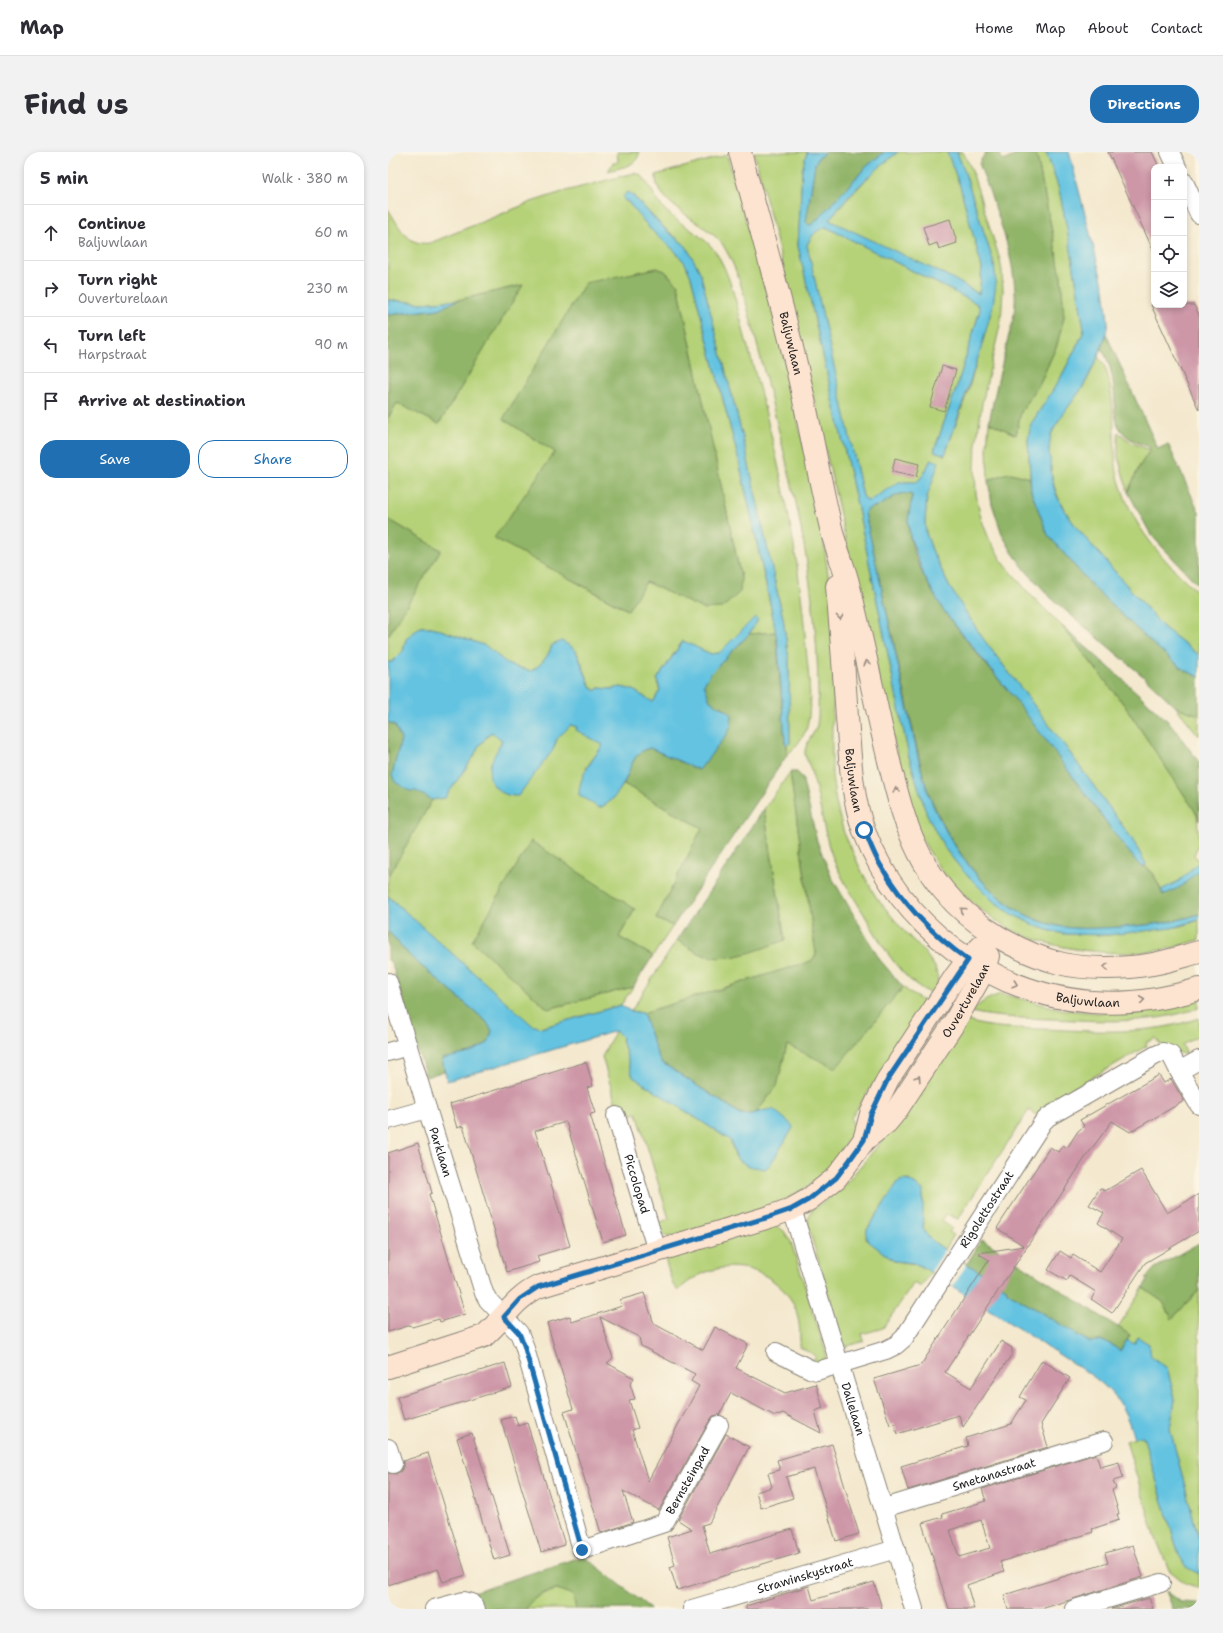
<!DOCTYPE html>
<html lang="en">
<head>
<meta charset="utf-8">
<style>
  body { margin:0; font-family:"Shantell Sans",sans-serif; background:#f2f2f3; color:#2b2b33 }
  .controls { position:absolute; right:12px; top:12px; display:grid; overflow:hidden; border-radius:8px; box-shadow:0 2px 6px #0003 }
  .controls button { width:36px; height:36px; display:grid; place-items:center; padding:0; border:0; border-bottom:1px solid #e1e1e2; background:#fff; color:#2b2b33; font:20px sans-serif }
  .stop { position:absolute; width:12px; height:12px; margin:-9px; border:3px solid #1f6fb2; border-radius:50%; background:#fff }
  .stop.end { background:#1f6fb2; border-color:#fff; box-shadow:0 1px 4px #0008 }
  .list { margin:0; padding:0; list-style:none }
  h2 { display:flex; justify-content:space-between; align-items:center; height:52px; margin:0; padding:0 16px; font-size:17px }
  h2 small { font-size:13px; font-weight:400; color:#7c7c81 }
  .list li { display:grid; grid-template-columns:26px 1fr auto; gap:12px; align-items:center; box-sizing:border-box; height:56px; padding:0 16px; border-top:1px solid #e1e1e2 }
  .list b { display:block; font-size:15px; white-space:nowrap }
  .list p { margin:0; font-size:13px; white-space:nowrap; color:#7c7c81 }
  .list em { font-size:13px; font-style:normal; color:#7c7c81 }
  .actions { display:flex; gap:8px; padding:12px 16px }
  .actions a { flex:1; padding:9px 0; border:1px solid #1f6fb2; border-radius:16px; text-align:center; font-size:14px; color:#1f6fb2 }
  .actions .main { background:#1f6fb2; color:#fff }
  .icon { flex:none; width:22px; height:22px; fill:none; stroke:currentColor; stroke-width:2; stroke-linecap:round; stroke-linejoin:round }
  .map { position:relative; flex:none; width:811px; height:1457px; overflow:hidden; border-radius:16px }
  header { display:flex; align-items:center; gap:24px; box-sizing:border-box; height:56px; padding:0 20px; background:#fff; border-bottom:1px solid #e1e1e2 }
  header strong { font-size:19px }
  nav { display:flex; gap:22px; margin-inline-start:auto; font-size:14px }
  .intro { display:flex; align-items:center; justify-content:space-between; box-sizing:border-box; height:96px; padding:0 24px }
  h1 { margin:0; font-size:28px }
  .button { padding:10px 18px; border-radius:16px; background:#1f6fb2; color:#fff; font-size:14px; font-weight:700 }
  main { display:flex; gap:24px; padding:0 24px }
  aside { flex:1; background:#fff; border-radius:16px; box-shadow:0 2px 6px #0003 }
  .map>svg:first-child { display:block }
  .green { fill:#b5d278; stroke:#68774a; fill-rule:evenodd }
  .forest { fill:#90b468; stroke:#566842 }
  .water { fill:#63c3e1; stroke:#40707e }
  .pier { fill:#f4e9cf }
  .building { fill:#cd97a8; fill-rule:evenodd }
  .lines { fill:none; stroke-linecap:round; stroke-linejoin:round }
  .street-casing { stroke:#888276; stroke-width:20 }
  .secondary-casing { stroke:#888276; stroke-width:24 }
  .street { stroke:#fff; stroke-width:18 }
  .secondary { stroke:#fde4d0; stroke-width:22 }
  .oneway { stroke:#988a7f }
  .route { stroke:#1f6fb2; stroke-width:5 }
  .labels { text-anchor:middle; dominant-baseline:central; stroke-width:3; stroke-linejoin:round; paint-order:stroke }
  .street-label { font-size:12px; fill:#1c1c1c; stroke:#fcf5e5 }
</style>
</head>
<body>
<header>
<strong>Map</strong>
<nav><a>Home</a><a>Map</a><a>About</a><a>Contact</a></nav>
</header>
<div class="intro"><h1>Find us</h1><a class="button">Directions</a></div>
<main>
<aside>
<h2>5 min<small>Walk · 380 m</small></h2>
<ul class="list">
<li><svg class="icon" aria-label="ahead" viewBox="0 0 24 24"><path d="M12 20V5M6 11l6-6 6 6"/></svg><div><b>Continue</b><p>Baljuwlaan</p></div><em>60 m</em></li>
<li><svg class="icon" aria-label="right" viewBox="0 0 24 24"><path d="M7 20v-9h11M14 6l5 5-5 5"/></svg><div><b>Turn right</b><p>Ouverturelaan</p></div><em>230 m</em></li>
<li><svg class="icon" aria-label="left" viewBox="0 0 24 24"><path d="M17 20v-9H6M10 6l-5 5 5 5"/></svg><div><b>Turn left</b><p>Harpstraat</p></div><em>90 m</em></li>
<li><svg class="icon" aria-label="arrive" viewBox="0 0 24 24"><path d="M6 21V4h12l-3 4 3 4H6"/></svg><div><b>Arrive at destination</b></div></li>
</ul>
<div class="actions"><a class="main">Save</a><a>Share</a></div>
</aside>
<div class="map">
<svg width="811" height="1457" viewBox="0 0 811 1457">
  <rect width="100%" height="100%" fill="#fcf5e5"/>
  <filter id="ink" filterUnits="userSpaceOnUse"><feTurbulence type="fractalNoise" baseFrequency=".025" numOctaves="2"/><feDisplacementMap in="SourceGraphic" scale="8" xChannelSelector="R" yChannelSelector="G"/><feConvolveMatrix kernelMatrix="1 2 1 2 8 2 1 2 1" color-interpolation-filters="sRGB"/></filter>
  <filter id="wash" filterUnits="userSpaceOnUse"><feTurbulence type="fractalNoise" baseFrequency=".012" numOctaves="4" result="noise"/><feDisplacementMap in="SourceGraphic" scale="16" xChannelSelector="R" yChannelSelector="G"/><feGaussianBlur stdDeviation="0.9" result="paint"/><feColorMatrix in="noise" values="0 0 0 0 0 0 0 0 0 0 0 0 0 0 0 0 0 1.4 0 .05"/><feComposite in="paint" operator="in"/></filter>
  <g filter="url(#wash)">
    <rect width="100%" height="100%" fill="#f4e9cf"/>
    <path class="green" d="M229,0H251C251,14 231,16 220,19L225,11H228L230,9Z
      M366,0H419L414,19L410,94L470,357L521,605L538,660L549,682L558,698L574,718L604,748L622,761L648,774L659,778L676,782L720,783L794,774L811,768V788C797,792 782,797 767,799C723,805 655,797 617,774C590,758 566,736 548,711C541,700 535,688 528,677L470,446L448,344L399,130Z
      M510,0H559L572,34L590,101L594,116L591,142L562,125L440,68L486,19Z
      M569,0H575L583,16L612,108L614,119L615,138L613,169L594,252L588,293L587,317L588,342L593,366L601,387L614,409L640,440L674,474L737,554L809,662L811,691L806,703L811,710L791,729L773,738L765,721L757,714L758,712L744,687L674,590L596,488L561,434L544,398L538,381L537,370L539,345L542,333L543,307L536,322L529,330H517L497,339L482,349H479L475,344L419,93C423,84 428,78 438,75L586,150L590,153L592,158L570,231L546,299L557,303L580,239L605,153L606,112L577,21Z
      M648,0H658L671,37L682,92L696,177L694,184L672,227L643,272L640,288L642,326C621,320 620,320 600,329L599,295L601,270L628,283L633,260L652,231L669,193L676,165L673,124Z
      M339,3L390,181L434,377L444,452L446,537L444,576V623L448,651L456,681L473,718L488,745L515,778L537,801L547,815L550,827L547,845C538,839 529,834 521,827C501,808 488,782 474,759C462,739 448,718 441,695C434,670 431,644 423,619C422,613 418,608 417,602C416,592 426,583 429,573C431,563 430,551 430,541C430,475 420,407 406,342C394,292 382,242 369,192C360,159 353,122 335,93C320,71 265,52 268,23L271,22Z
      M246,21L253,23C263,34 267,48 278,59C296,76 320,84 332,107C345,131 350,159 357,185C386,286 411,391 418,496C420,519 425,552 419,575C416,585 407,596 399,603V593L402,591L401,508L395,466L355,286L312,120L298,94L271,71L244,42L236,48L240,50L263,78L287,99L297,111L303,125L351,309L388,480L361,482L370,468L367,465L331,501L323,502L295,489L284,504L269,531L272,538L265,550L245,538L233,535L224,537L210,536L209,539L202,535C202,531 191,505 188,498L164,493C160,505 154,512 143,519L121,513L98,494L44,475H32L18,487L15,499L4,510H0V484L52,398L0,367V266L9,251L51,272L134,133L70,148L34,151L0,148V57C12,75 18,94 42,91L143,50L174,40ZM277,119L290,133L353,426L315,457L258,430L239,458L107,386L167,300L115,267Z
      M710,205C728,219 725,290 728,314C729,323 732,332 735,340C749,381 779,412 811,441V503L775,475L689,376C672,353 664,337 662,308C661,300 660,289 664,281C671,264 685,250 695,235C701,226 705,215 710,205Z
      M730,280L744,291L762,298L751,315L740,340L730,305Z
      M788,555L811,563V584Z
      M183,573L189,575L188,577L215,593L198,616L223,649L236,632L314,676L268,767L285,774L265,804L231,785L247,757L160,857L245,835L233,853L153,876L143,873L0,744V723L44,648L57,646L86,604L90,595L103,580L114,587L110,598H165L169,587Z
      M402,620L428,803L423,809L255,861L243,859L289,788L317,804L397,788L376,657Z
      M515,835L522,841L542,853L491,934L483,935L463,966L466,978C454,998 442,1016 424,1031C402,1049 374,1057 347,1065C325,1072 304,1078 282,1085C273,1084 272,1079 270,1071L281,1067L249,961L237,964L231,962L214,905L220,892L228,879L233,884L245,925L342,988L347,1004L377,1017L382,1013L405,976L377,958L368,961L389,934L399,893L512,840Z
      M614,842L677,858L711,861L811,846V856C762,873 713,869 662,867C636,866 609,866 583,860C593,850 601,845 614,842Z
      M811,866V883L794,893L800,903C787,900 775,897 767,886L758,891L759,894L658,952L661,957L651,965L641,958L570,1067L558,1062L554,1069L564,1076L561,1080L566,1083L557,1098C549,1092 540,1087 536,1078C526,1056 549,1043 520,1028L510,1030L479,1078L478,1087L506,1109L528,1112L543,1120L533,1135L526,1131L495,1176L474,1182L476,1189L456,1195L423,1084C421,1075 418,1067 423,1059L453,1037L488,996L521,955L577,868C601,877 628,876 653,877C706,879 760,884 811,866Z
      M387,1073L396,1079L403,1090L438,1201L437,1207L434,1211H424L428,1204L412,1195C412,1180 412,1167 406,1153C401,1143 393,1135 384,1128C354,1107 315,1113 290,1139L285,1133L277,1107Z
      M755,1136L775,1150L784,1167L811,1138V1388L782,1277L787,1247L779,1216L739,1188L742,1183L730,1175Z
      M755,1283L791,1403L811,1422V1436L797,1431L781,1418L767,1384L738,1289Z
      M171,1438L185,1443L188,1457H138C144,1444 158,1440 171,1438Z"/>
    <path class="forest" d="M437,0H496L478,15L425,72L421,73L418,70L427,12L430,6Z
      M598,0H611L615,9L634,0H648L673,124L676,165L669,193L652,231L633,260L628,283L601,270C606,243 613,217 619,190C622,179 626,166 627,154C630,109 606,53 591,11Z
      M269,116L277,119L290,133L353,426L352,440L334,456L315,457L258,430L240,458L106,386L167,300L115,267L197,131Z
      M135,133L51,272L9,251L0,266V163L51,157L70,148Z
      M718,182L770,297L780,292L811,360V434L763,383L740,340L751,315L762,298L760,294C748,292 733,283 729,271C727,265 727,258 727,252C726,233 724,212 713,196Z
      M623,321L642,326L643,339L660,383L706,436L766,493L795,517L811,525V563L788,555L756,525L664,447L638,419L624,400L614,382L604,352L600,329L616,322Z
      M517,341L524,343V346C523,353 520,362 520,370C524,435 591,502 630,551C665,596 698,644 733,690L749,710L755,715L757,714L765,721L775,743L794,734L811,718V762C787,770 762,773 736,775C711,777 683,779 658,771C598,753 555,684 536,628L477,361L480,357L490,354L511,342Z
      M0,367L53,398L0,484Z
      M674,474L732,525L782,571L811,610V669L809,662L737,554Z
      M388,480L397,590L399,593V603L285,774L268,767L314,676L236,632C241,618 245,600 262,596L311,618L339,582L343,574L344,563L335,555L328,553L322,549L316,532L323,521L361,482Z
      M0,570L7,573L13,587L4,623L44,648L1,724Z
      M402,620H409L414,625L429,689L443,724L492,808L515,835L448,916L399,893L389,934L368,961L360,963L353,962L273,910L269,902L255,861L423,809L428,803Z
      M376,657L397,788C375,796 340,812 316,803C307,800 298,793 289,788Z
      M143,689L247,757L231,785L265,804L245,835L160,857L84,789Z
      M0,779L23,805L98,869L104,879L100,891L82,901L54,907L56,919L38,925L4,812L0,808Z
      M594,1087L742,1183L732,1199C718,1189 719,1188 702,1190L698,1188L619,1140L618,1136L579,1112Z
      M811,1091V1138L784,1167L775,1150L755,1136L760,1127L758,1126L767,1116Z
      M196,1404L263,1457H188L185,1443C180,1442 175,1438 170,1438C158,1438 143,1446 138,1457H92L85,1440Z
      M778,1439L793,1450L811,1451V1457H785Z"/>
    <path class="water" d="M419,0H437L430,6L427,12L418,70L421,73L425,72L478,15L496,0H510C485,20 460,42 441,68L562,125L591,142L594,116L590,101L572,34L559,0H569L577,21L606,112L608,131L605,153L592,200L557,303L546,299L570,231L592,158L590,153L586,150L438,75C428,78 423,84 419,93L475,344L479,349H481L511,330H529L536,322L543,307L551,310L539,345L537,370L538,381L544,398L561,434L596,488L674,590L744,687L758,712L755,715L749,710L733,690L630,551L555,458L536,424L522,384L520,368L524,346V343C511,338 503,347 492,353C488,355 484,355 480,357L477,361L530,605C535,624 540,644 549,662C571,707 608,756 658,771C682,779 708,776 733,775C760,773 786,771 811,762V768L784,776L720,783L676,782L659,778L648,774L622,761L604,748L574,718L558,698L549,682L538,660L521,605L470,357L410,94L414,18Z
      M658,0H681L716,136L720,169L718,182L710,205L696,233L671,268L663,282L661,298L664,328L668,342L676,358L689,376L775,475L811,503V525L795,517L766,493L706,436L660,383L643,339L640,288L643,272L672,227L694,184L696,177L682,92L671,37Z
      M241,40L279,79L298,94L312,120L355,286L395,466L401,508L402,591L399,593L397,590L390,493L384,460L351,309L303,125L297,111L287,99L263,78L240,50L236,48L235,45L238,41Z
      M0,148L34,151L70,148L51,157L0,163Z
      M367,465L370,468L361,482L323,521L316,532L322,549C330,555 337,555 344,563L343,574L339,582L311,618L262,596C243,600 243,619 235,632C230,642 222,652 211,656L191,643C191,623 204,609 215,593L188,578L189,575L183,573L169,587L165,598L130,644C113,645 98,632 102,614C104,606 111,596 114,588L103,580L90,595L86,604L57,646L44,648L28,639H22L7,630L4,623L13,587L7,573L0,570V510H4L15,499L18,487L32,475H44L98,494L121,513L143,519C154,512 160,505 164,493L174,489C178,492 184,494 187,498C189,500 202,533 202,535L208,539L210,536L224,537L233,535L245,538L265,550L272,538L269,527L295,489L323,502L331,501Z
      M811,710V718L794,734L776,743L773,738L791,729Z
      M0,744L144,873L153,876L233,853L242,859L255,861L269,902L273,910L352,962C364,964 373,958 385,957L404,973L405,976L382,1013L377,1017L360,1014L349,1007L342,988L245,925L233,884L228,879L59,929L54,907L82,901L100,891L104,879L98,869L23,805L0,779Z
      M515,1028L522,1029L535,1038V1076L541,1086L557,1098L618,1136L619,1140L701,1190C718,1188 718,1189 732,1199L739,1188L746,1192L750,1185L761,1192L763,1204L779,1216L787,1247L782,1277L811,1388V1422L798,1415L791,1403L755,1284L746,1286C737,1256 729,1242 703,1223L533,1114L525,1111L506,1109L480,1089L478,1084L479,1078L510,1030Z"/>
    <path class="pier" d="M557,1098L579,1112L565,1134L543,1120Z"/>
    <g id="blocks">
      <path class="building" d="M720,0H764L771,15H766V100Z
        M562,67L569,91L551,97L549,91L541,94L535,75Z
        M763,153H806L811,163V258Z
        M554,214L568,218L556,259L542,255Z
        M507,306L531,312L528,325L504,320Z
        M198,910L205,934L199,936L207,961L202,962L238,1083L215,1090L178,970L147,979L182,1094L149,1104L151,1110L119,1120L75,974L69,976L62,952Z
        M771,923L776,931L783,927L796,949L742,980L724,969L697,1006L557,1220L583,1236L613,1189L624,1196V1202L575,1275L571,1263L509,1282L506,1272L502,1273L486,1227L533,1213L601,1108L590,1101L636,1094L609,1076L662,995L670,1000L675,993L679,996L690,979L696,974L692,968Z
        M30,991L44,1041L41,1042L77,1162L52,1170L51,1167L24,1175L23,1173L0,1180V1001Z
        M753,1018L779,1061L811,1042V1079L757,1111L724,1161L703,1147L708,1140L682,1124L679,1129L660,1118L672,1099L683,1106L685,1103L712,1120L734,1087L710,1071L716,1061L701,1053L712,1036L717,1039Z
        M256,1141L265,1169L268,1173L315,1198L327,1175L360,1192L348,1216L397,1241L428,1232L435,1256L427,1259L433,1281L395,1261L387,1264L343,1241L331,1263L325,1264L322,1268L271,1358L235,1339L245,1370L213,1381L176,1260L185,1257L159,1171L182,1164L184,1170L234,1154L232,1148ZM212,1165L251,1185L253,1194L307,1222L303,1229L311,1234L260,1329L244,1278L250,1276L241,1248L247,1247L242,1232L246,1226L219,1211L225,1206Z
        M654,1208L682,1226L653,1272L660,1295L520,1338L513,1314L580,1294L578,1286L623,1272L638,1248L632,1245Z
        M117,1211L124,1235L16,1268L9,1245Z
        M127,1264L130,1274L139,1271L177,1393L153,1400L113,1268Z
        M84,1281L122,1403L106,1408L69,1286Z
        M338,1282L361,1295L321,1371L314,1373L322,1402L404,1377L411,1401L289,1438L282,1415L287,1413L279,1385L304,1377L290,1368Z
        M444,1292L471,1382L448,1389L426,1317L398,1325L405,1346L373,1356L368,1340L384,1335L380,1321L392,1318L389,1308Z
        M40,1301L78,1423L55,1430L50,1417L0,1433V1321L8,1322L13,1319L15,1315V1309Z
        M708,1302L712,1315L731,1310L735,1326L725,1329L728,1336L724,1338L731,1362H729L731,1368L704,1377L705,1380L612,1410L616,1420L579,1433L586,1457H561L534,1371L555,1365L554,1362L598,1349L594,1337ZM593,1368L602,1396L571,1405L562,1378Z
        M745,1393L755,1425L653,1457H620L616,1443L720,1411L717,1401Z
        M486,1430L494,1457H358V1454L421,1434L425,1448Z
        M761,1446L765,1457H723Z"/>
    </g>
  </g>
  <g filter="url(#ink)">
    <use href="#blocks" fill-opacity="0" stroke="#888276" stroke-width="1"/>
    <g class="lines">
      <defs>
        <g id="street">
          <path d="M782,0L789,15"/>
          <path d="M796,30L811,62"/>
          <path id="s1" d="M0,830L96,1141L100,1148L131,1181L136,1193L194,1398L276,1371L331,1273"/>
          <path d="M0,900L20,894"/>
          <path d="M791,919L811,953"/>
          <path id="s2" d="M228,964L269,1099"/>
          <path d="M0,968L39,957"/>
          <path id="s3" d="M404,1057L526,1457"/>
          <path id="s4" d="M388,1200L422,1217L429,1219L498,1198L508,1193L516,1186L655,970L660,965L768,903L775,900L783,903L791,919L811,908"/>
          <path d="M0,1296L5,1312"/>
          <path id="s5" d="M496,1356L716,1289"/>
          <path d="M46,1457L76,1449L84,1451L88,1457"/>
          <path id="s6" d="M304,1457L508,1397"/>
          <path d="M686,1457L773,1431"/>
        </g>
        <g id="secondary">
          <path id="s7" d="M352,0C370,68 390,136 406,204C421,264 430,325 445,384C450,401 457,418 461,435C473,482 483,531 494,579C507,634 518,695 556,739C583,772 629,800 671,811C697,818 738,817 765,812C781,809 796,804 811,800"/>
          <path id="s8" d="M449,434C453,478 456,521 459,565C462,603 463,643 476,679C513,774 602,842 704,850C740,853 777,847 811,837"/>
          <path id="s9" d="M476,988L499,970L508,959L566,871L596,818L600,804"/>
          <path d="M0,1215L96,1184C115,1168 127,1146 150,1135L381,1065L404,1057L420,1048L448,1026L461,1009L476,988L483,962L500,927L567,825L580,808L606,782"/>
        </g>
      </defs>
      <use href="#street" class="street-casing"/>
      <use href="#secondary" class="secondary-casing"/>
      <use href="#street" class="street"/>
      <use href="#secondary" class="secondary"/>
    </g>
    <defs><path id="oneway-chevron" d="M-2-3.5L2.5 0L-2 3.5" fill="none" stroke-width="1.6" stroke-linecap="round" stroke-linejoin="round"/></defs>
    <g class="oneway">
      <use href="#oneway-chevron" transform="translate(452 465) rotate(85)"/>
      <use href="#oneway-chevron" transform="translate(479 511) rotate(-103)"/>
      <use href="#oneway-chevron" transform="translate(508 638) rotate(-106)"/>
      <use href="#oneway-chevron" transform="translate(575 758) rotate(-137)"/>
      <use href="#oneway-chevron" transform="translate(718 815) rotate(179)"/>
      <use href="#oneway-chevron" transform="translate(627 832) rotate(19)"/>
      <use href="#oneway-chevron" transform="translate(754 848) rotate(-7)"/>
      <use href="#oneway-chevron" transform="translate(530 926) rotate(-57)"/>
    </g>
  </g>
  <g class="lines" filter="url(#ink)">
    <path class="route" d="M194,1398L136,1193L131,1181L116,1165L132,1147L150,1135L381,1065L404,1057L420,1048L448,1026L461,1009L476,988L483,962L500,927L580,808C545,783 515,752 493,714C486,703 482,690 476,678"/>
  </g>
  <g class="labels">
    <g class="street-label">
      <text stroke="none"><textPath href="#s7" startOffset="198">Baljuwlaan</textPath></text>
      <text stroke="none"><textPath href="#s8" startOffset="195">Baljuwlaan</textPath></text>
      <text stroke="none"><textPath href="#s8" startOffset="543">Baljuwlaan</textPath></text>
      <text stroke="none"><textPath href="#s9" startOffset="174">Ouverturelaan</textPath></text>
      <text stroke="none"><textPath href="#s1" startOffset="178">Parklaan</textPath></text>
      <text stroke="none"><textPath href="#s2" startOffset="71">Piccolopad</textPath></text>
      <text stroke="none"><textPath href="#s4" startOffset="292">Rigolettostraat</textPath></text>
      <text stroke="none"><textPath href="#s3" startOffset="209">Dallelaan</textPath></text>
      <text stroke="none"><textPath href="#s5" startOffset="115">Smetanastraat</textPath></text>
      <text stroke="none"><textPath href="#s1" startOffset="740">Bernsteinpad</textPath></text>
      <text stroke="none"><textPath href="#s6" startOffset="118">Strawinskystraat</textPath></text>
    </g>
  </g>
</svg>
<div class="controls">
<button>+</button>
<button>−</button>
<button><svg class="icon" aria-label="locate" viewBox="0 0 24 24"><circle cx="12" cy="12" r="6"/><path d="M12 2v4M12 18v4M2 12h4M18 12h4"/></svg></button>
<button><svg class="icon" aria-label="layers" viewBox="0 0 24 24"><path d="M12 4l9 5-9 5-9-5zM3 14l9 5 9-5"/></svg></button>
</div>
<div class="stop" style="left:476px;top:678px"></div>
<div class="stop end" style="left:194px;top:1398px"></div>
</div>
</main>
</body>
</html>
